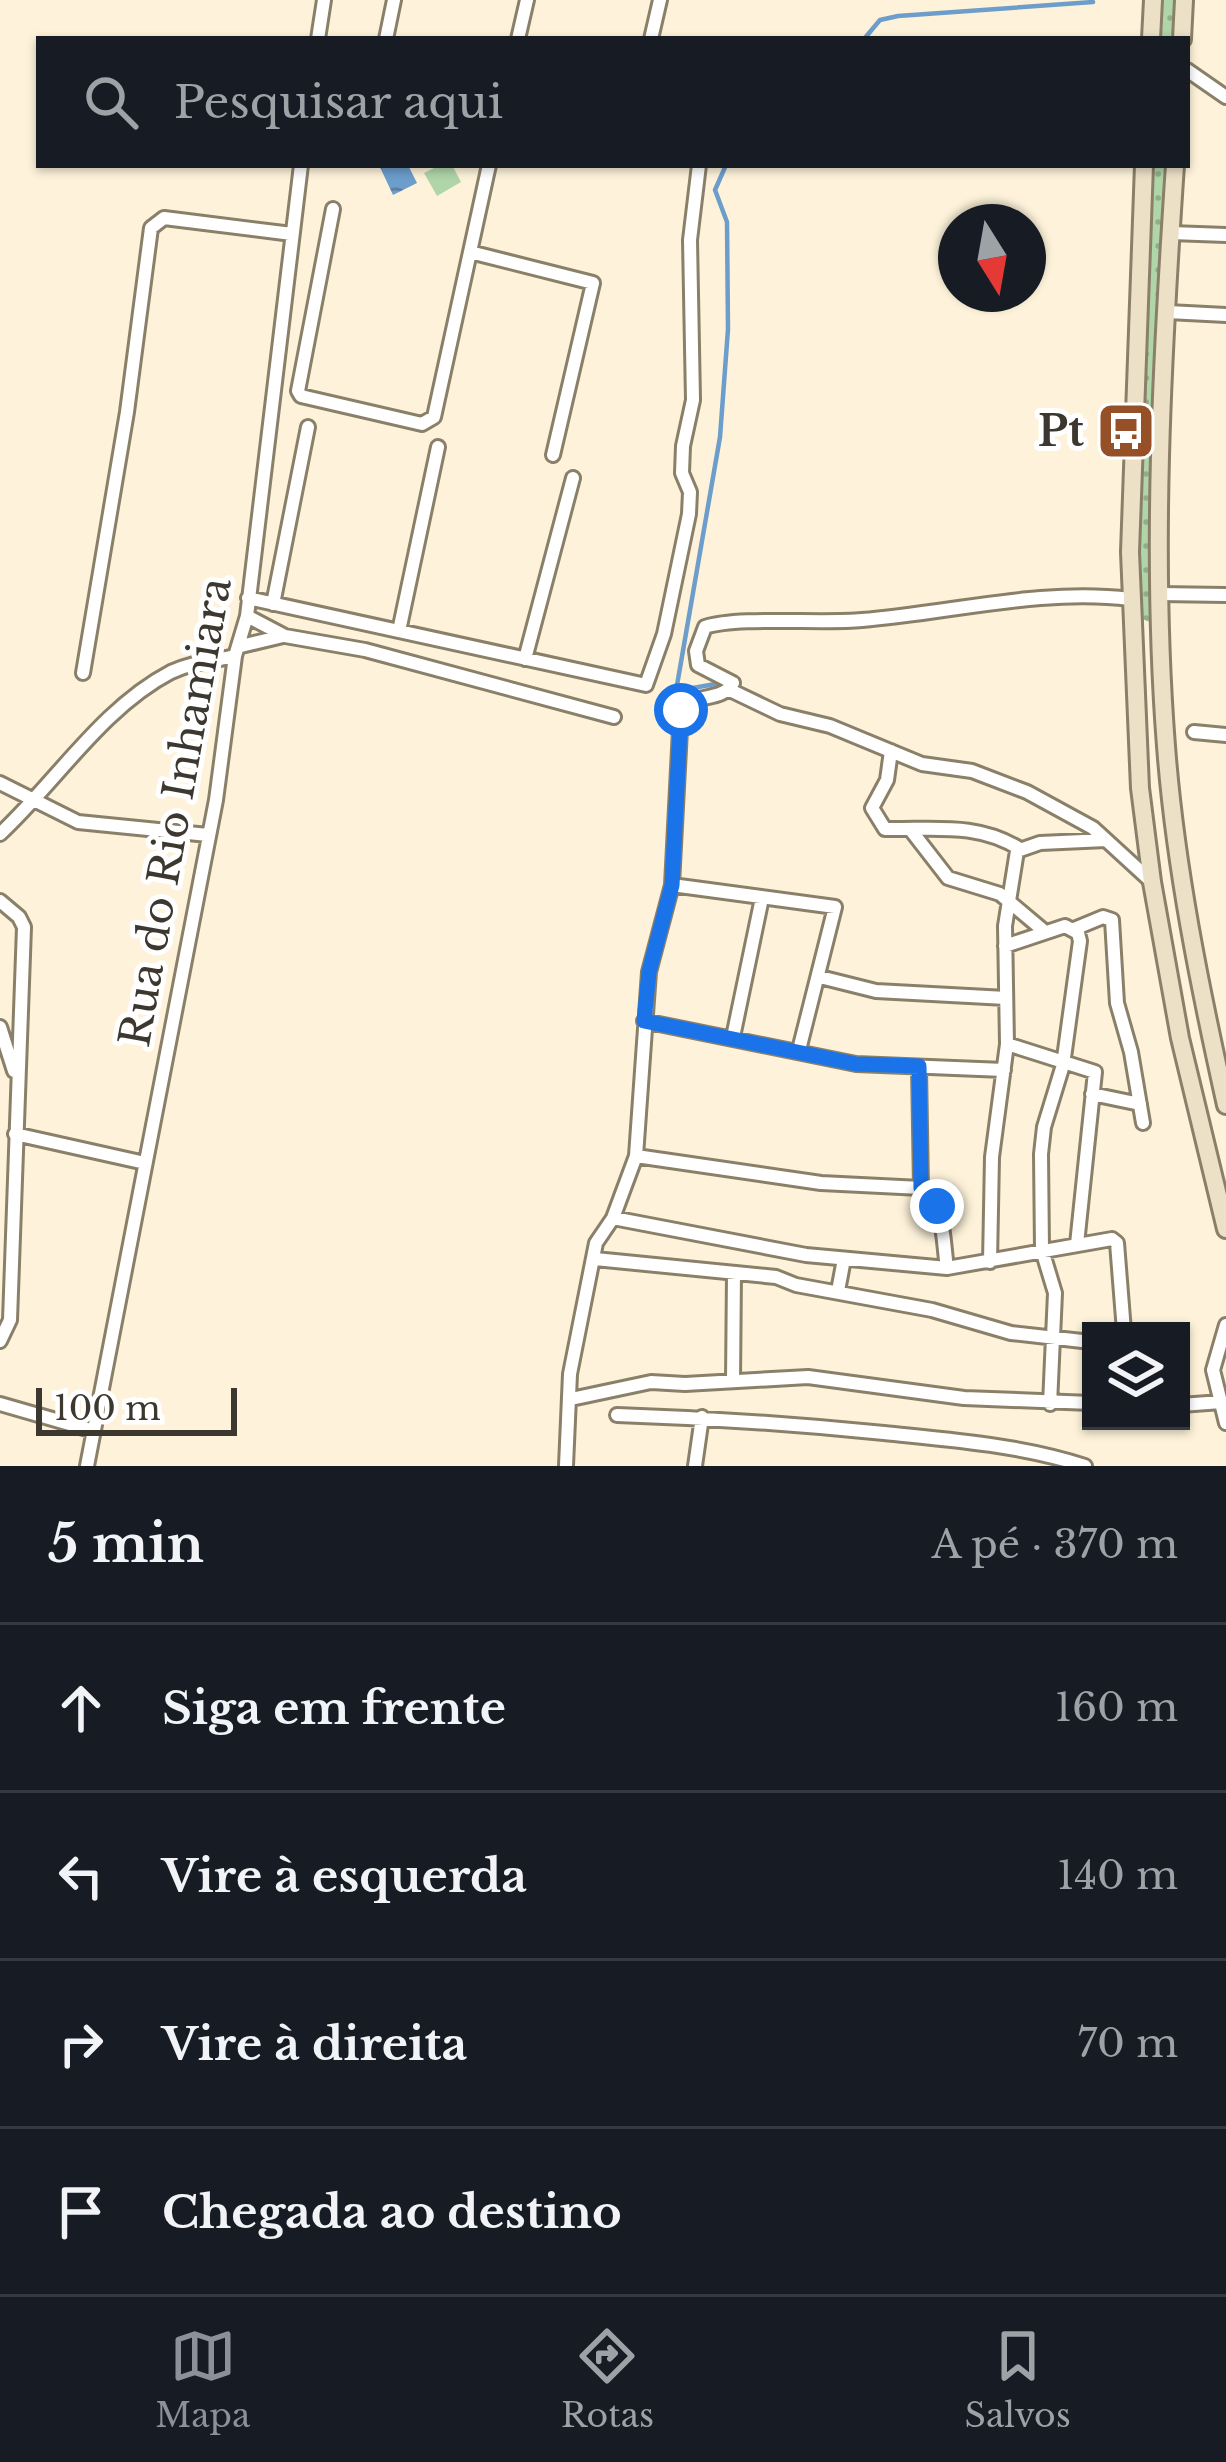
<!DOCTYPE html>
<html lang="pt">
<head>
<meta charset="utf-8">
<style>
  body { margin:0; font-family:"Libre Baskerville",serif; background:#242831; color:#f1f3f6 }
  .controls { position:absolute; right:36px; bottom:36px; display:grid; overflow:hidden; border-radius:0px; box-shadow:0 3px 9px #0004 }
  .controls button { width:108px; height:108px; display:grid; place-items:center; padding:0; border:0; border-bottom:3px solid #363941; background:#171b24; color:#f1f3f6; font:60px sans-serif }
  .compass { position:absolute; left:938px; top:204px; width:108px; height:108px; border-radius:50%; background:#171b24; box-shadow:0 3px 9px #0004; rotate:169deg }
  .scale { position:absolute; left:36px; bottom:30px; width:201px; box-sizing:border-box; padding-left:12px; border:6px solid #3d382f; border-top:0; font-size:33px; line-height:42px; white-space:nowrap; color:#3d382f; -webkit-text-stroke:9px #fff; paint-order:stroke }
  .stop { position:absolute; width:36px; height:36px; margin:-27px; border:9px solid #1a73e8; border-radius:50%; background:#fff }
  .stop.end { background:#1a73e8; border-color:#fff; box-shadow:0 3px 12px #0008 }
  .list { margin:0; padding:0; list-style:none }
  h2 { display:flex; justify-content:space-between; align-items:center; height:156px; margin:0; padding:0 48px; font-size:51px }
  h2 small { font-size:39px; font-weight:400; color:#9ea1a6 }
  .list li { display:grid; grid-template-columns:78px 1fr auto; gap:36px; align-items:center; box-sizing:border-box; height:168px; padding:0 48px; border-top:3px solid #363941 }
  .list b { display:block; font-size:45px; white-space:nowrap }
  .list em { font-size:39px; font-style:normal; color:#9ea1a6 }
  .icon { flex:none; width:66px; height:66px; fill:none; stroke:currentColor; stroke-width:2; stroke-linecap:round; stroke-linejoin:round }
  .map { position:relative; flex:none; width:1226px; height:1466px; overflow:hidden }
  .search { position:absolute; background:#171b24; box-shadow:0 3px 9px #0004; left:36px; right:36px; top:36px; height:132px; display:flex; align-items:center; gap:30px; box-sizing:border-box; padding:0 42px; border-radius:0px; color:#9ea1a6; font-size:45px }
  .sheet { height:828px; background:#171b24 }
  nav { display:flex; justify-content:space-around; align-items:center; box-sizing:border-box; height:168px; border-top:3px solid #363941; background:#171b24; font-size:33px; color:#9ea1a6 }
  nav a { display:grid; justify-items:center; gap:6px }
  nav .on { color:#8c9099 }
  .map>svg:first-child { display:block }
  .grass { fill:url(#grass-dots) }
  .pitch { fill:#b0d5a9 }
  .water { fill:url(#water-waves) }
  .lines { fill:none; stroke-linecap:round; stroke-linejoin:round }
  .stream { stroke:#6c9dcb; stroke-width:4.5 }
  .street-casing { stroke:#8a806a; stroke-width:18 }
  .secondary-casing { stroke:#8a806a; stroke-width:22 }
  .street { stroke:#fff; stroke-width:12 }
  .secondary { stroke:#ece0c7; stroke-width:16 }
  .route { stroke:#1a73e8; stroke-width:15 }
  .labels { text-anchor:middle; dominant-baseline:central; stroke-width:10; stroke-linejoin:round; paint-order:stroke }
  .poi-label { font-size:42px; font-weight:bold; fill:#3d382f; stroke:#fff; text-anchor:end }
  .street-label { font-size:42px; fill:#3d382f; stroke:#fff }
</style>
</head>
<body>
<div class="map">
<svg width="1226" height="1466" viewBox="0 0 1226 1466">
  <defs>
    <pattern id="grass-dots" width="8" height="8" patternUnits="userSpaceOnUse" patternTransform="scale(3)"><rect width="8" height="8" fill="#b0d5a9"/><path d="M2 2h.1M6 6h.1" fill="none" stroke="#90ae8a" stroke-width="1.8" stroke-linecap="round"/></pattern>
    <pattern id="water-waves" width="16" height="10" patternUnits="userSpaceOnUse" patternTransform="scale(3)"><rect width="16" height="10" fill="#6c9dcb"/><path d="M0 5q4-4 8 0t8 0" fill="none" stroke="#5a81a5"/></pattern>
  </defs>
  <rect width="100%" height="100%" fill="#fef3da"/>
  <path class="grass" d="M1158,0H1176L1175,39H1157Z
    M1150,165H1170L1153,621L1149,622L1139,617Z"/>
  <path class="pitch" d="M440,165H452L461,182L437,196L424,173Z"/>
  <path class="water" d="M379,165H408L417,183L393,195Z"/>
  <g class="lines">
    <path class="stream" d="M864,39L880,20L898,16L1093,2
      M721,683L676,691L720,437L728,329L727,222L715,190L726,165"/>
    <defs>
      <path id="street" d="M318,39L324,0
        M386,39L394,0
        M518,39L527,0
        M651,39L660,0
        M1187,70L1226,97
        M333,209L298,391L301,396L422,424L434,417L489,165
        M1171,233L1226,235
        M470,252L593,283L553,455
        M1168,312L1226,315
        M1159,594L1226,595
        M248,598L646,685L664,634L689,514L690,492L682,473L683,446L693,400L690,240L699,165
        M273,604L308,427
        M247,616L285,636L365,650L614,717
        M399,631L438,447
        M241,646L283,636
        M525,659L573,478
        M83,673L127,412L151,228L164,218L292,234
        M730,690L780,714L830,726L922,764L972,771L1027,792L1093,828L1152,882
        M1194,732L1226,735
        M891,751L887,780L872,808L885,829C933,830 977,822 1020,849
        M0,783L78,822L208,835
        M910,829L948,878L1000,894L1044,931
        M0,834C56,782 102,708 171,672C192,662 213,661 235,656
        M672,885L835,907L799,1050
        M0,901L19,917L24,927L10,1320L0,1341
        M1074,929L1103,917L1112,920L1117,1003L1131,1052L1143,1123
        M1005,946L1065,926L1078,933L1080,941L1063,1065L1044,1127L1041,1154L1042,1250L1055,1293L1050,1404
        M820,977L876,991L1006,998
        M644,1021L856,1064L1004,1070
        M0,1027L14,1071
        M733,1037L762,898
        M1007,1044L1095,1072L1077,1244
        M919,1067L921,1188
        M1092,1094L1140,1104
        M15,1134L145,1163
        M636,1156L821,1183L921,1188C945,1202 943,1242 947,1268
        M613,1218L806,1255L947,1268L1112,1239L1117,1243L1124,1331
        M595,1259L776,1277L796,1285L932,1310L1011,1333L1091,1342
        M990,1262L992,1157L1007,1044L1005,926L1017,851L1040,843L1106,840
        M838,1291L844,1259
        M1226,1325L1213,1370L1226,1423
        M733,1381L734,1273
        M571,1399L651,1382L685,1384L808,1377L964,1398L1091,1403
        M0,1404L94,1431
        M1181,1405L1221,1402
        M617,1415C707,1418 795,1424 884,1433C951,1440 1021,1445 1085,1466
        M87,1466L216,800L235,656L247,616L301,165
        M566,1466L570,1374L596,1243L613,1218L636,1156L649,972L672,885L681,710C694,692 721,703 733,683L698,665L696,651L705,627C739,616 821,624 862,620C950,613 1042,588 1130,599
        M695,1466L702,1417"/>
      <path id="secondary" d="M1151,39L1153,0
        M1182,39L1184,0
        M1144,165L1130,552L1140,788L1152,882L1180,1038L1226,1229
        M1175,165C1162,358 1151,554 1166,746C1175,866 1200,988 1226,1105"/>
    </defs>
    <use href="#street" class="street-casing"/>
    <use href="#secondary" class="secondary-casing"/>
    <use href="#street" class="street"/>
    <use href="#secondary" class="secondary"/>
  </g>
  <g class="lines">
    <path class="route" d="M681,710L672,885L649,972L644,1021L856,1064L919,1066L921,1188L932,1195L937,1206"/>
  </g>
  <defs>
    <symbol id="bus-square" viewBox="-11 -11 22 22"><rect x="-9" y="-9" width="18" height="18" rx="4" fill="#965028" stroke="#fff"/><path d="M-5-6H5V4H4V6H2V4H-2V6H-4V4H-5ZM-3.5-4V0h7V-4ZM-3.5 1.2v1.5H-2V1.2ZM2 1.2v1.5H3.5V1.2Z" fill="#fff"/></symbol>
  </defs>
  <g fill-rule="evenodd">
    <use href="#bus-square" x="1093" y="398" width="66" height="66"/>
  </g>
  <g class="labels">
    <g class="poi-label">
      <text x="1084" y="431">Pt</text>
    </g>
    <g class="street-label">
      <text transform="translate(175 812) rotate(-80)">Rua do Rio Inhamiara</text>
    </g>
  </g>
</svg>
<div class="controls">
<button><svg class="icon" aria-label="layers" viewBox="0 0 24 24"><path d="M12 4l9 5-9 5-9-5zM3 14l9 5 9-5"/></svg></button>
</div>
<svg class="compass" viewBox="-18 -18 36 36"><path d="M0-13l5 13h-10z" fill="#e53935"/><path d="M0 13l5-13h-10z" fill="#9ea1a6"/></svg>
<div class="scale">100 m</div>
<div class="stop" style="left:681px;top:710px"></div>
<div class="stop end" style="left:937px;top:1206px"></div>
<div class="search"><svg class="icon" aria-label="search" viewBox="0 0 24 24"><circle cx="10" cy="10" r="6"/><path d="M15 15l6 6"/></svg>Pesquisar aqui</div>
</div>
<section class="sheet">
<h2>5 min<small>A pé · 370 m</small></h2>
<ul class="list">
<li><svg class="icon" aria-label="ahead" viewBox="0 0 24 24"><path d="M12 20V5M6 11l6-6 6 6"/></svg><div><b>Siga em frente</b></div><em>160 m</em></li>
<li><svg class="icon" aria-label="left" viewBox="0 0 24 24"><path d="M17 20v-9H6M10 6l-5 5 5 5"/></svg><div><b>Vire à esquerda</b></div><em>140 m</em></li>
<li><svg class="icon" aria-label="right" viewBox="0 0 24 24"><path d="M7 20v-9h11M14 6l5 5-5 5"/></svg><div><b>Vire à direita</b></div><em>70 m</em></li>
<li><svg class="icon" aria-label="arrive" viewBox="0 0 24 24"><path d="M6 21V4h12l-3 4 3 4H6"/></svg><div><b>Chegada ao destino</b></div></li>
</ul>
</section>
<nav>
<a class="on"><svg class="icon" aria-label="map" viewBox="0 0 24 24"><path d="M3 6l6-2 6 2 6-2v14l-6 2-6-2-6 2zM9 4v14M15 6v14"/></svg>Mapa</a>
<a><svg class="icon" aria-label="directions" viewBox="0 0 24 24"><path d="M12 3l9 9-9 9-9-9zM9 14v-3h6M13 9l2 2-2 2"/></svg>Rotas</a>
<a><svg class="icon" aria-label="saved" viewBox="0 0 24 24"><path d="M7 4h10v16l-5-4-5 4z"/></svg>Salvos</a>
</nav>
</body>
</html>
